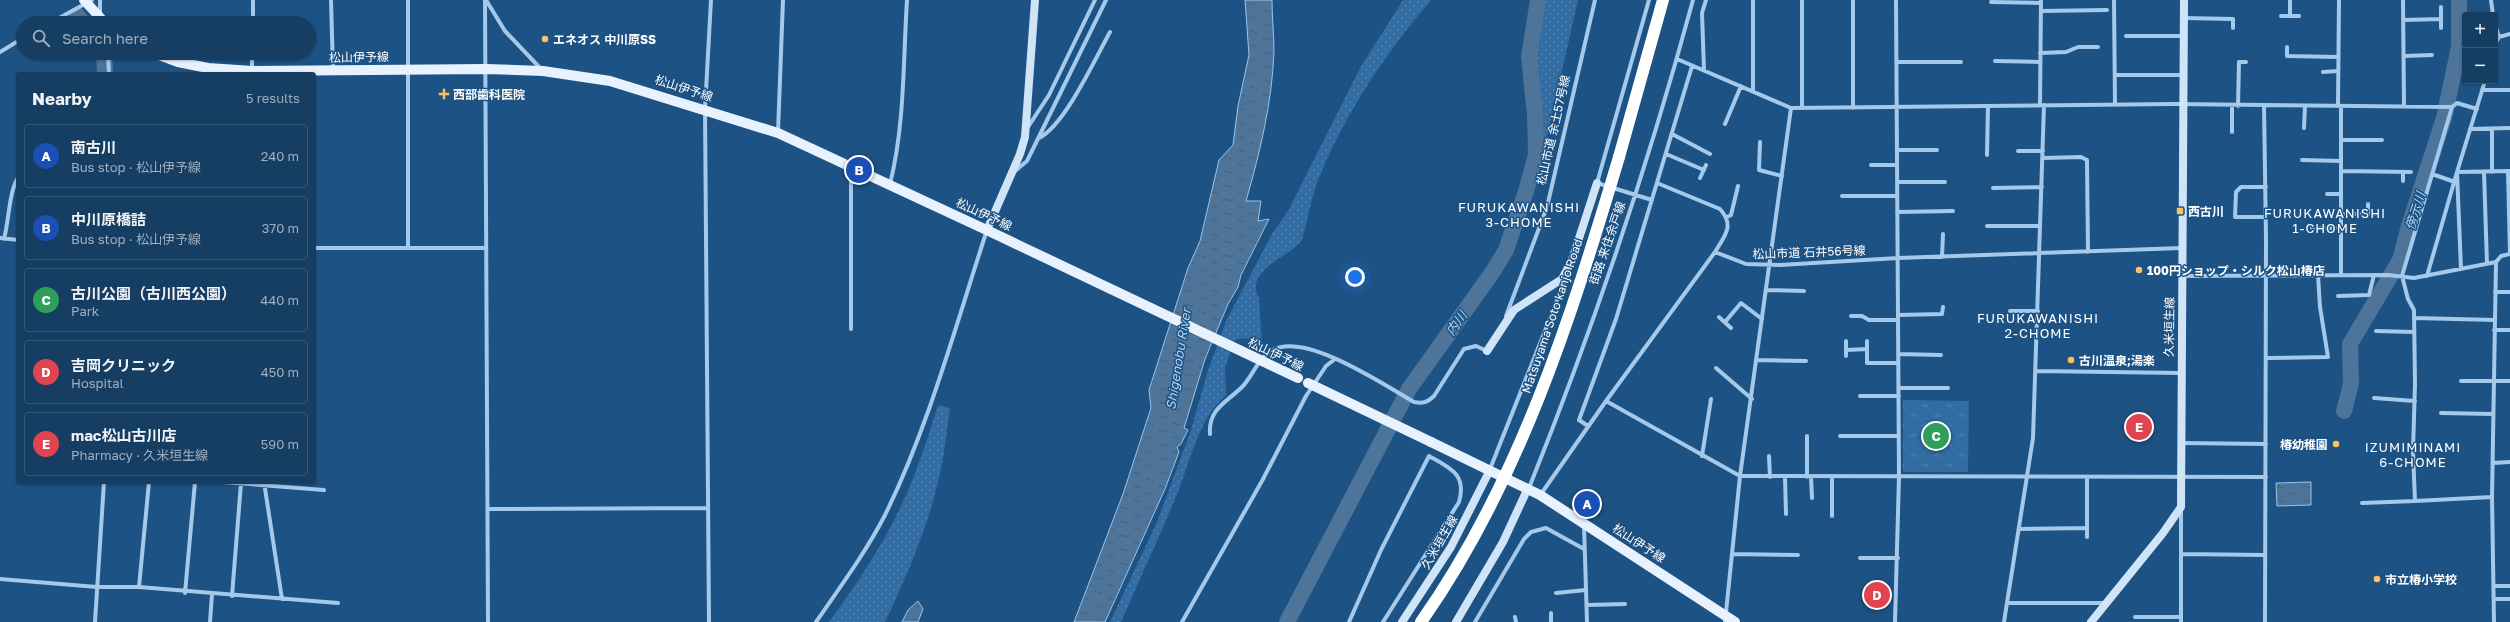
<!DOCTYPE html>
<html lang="en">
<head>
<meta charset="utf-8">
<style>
  body { margin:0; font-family:"Golos Text","Noto Sans JP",sans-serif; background:#23496c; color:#f1f3f6 }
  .controls { position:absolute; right:12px; top:12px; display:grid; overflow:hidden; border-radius:4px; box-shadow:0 1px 3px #0004 }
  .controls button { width:36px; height:36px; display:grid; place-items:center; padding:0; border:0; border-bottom:1px solid #355778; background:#163e63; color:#f1f3f6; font:20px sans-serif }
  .you { position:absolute; left:1355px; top:277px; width:14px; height:14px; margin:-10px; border:3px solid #fff; border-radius:50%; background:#1a73e8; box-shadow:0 0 0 6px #1a73e833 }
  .badge { display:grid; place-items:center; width:26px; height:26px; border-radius:50%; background:#fac263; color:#fff; font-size:13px; font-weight:700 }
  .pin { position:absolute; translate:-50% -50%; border:2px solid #fff; box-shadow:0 1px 4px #0006 }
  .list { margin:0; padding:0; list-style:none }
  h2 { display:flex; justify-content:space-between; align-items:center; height:52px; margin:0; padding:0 16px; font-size:17px }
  h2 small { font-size:13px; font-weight:400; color:#9eaebe }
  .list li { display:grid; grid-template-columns:26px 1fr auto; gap:12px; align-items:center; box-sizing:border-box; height:64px; margin:0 8px 8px; padding:0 8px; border:1px solid #355778; border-radius:4px }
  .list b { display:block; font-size:15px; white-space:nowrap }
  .list p { margin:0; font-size:13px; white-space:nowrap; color:#9eaebe }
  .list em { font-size:13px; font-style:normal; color:#9eaebe }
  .icon { flex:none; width:22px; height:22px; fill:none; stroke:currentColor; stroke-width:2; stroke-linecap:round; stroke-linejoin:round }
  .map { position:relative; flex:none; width:2510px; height:622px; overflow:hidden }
  .search { position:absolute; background:#163e63; box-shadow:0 1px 3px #0004; left:16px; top:16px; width:300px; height:44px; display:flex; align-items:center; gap:10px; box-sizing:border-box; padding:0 14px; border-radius:22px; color:#9eaebe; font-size:15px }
  .panel { position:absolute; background:#163e63; box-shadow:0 1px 3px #0004; left:16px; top:72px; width:300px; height:412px; border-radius:4px }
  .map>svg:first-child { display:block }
  .grass { fill:url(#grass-dots) }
  .park { fill:url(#park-tufts) }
  .water { fill:url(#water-ripples); stroke:#98c5ec }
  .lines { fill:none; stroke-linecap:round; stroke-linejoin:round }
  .river { stroke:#4e7499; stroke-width:16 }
  .street { stroke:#a4c9ea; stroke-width:4 }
  .secondary { stroke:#d0e4f8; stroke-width:8 }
  .primary { stroke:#e8f2fe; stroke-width:10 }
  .highway { stroke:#fff; stroke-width:12 }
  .primary-bridge { stroke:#e8f2fe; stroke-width:10 }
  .highway-bridge { stroke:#fff; stroke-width:12 }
  .poi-dot { fill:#fac263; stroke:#1d5284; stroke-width:1.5 }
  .labels { text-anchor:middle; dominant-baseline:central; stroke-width:3; stroke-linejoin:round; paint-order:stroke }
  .poi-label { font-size:12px; font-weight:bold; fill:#fff; stroke:#1d5284; text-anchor:start }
  .street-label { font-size:12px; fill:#fff; stroke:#1d5284 }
  .neighbourhood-label { font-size:13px; letter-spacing:1px; fill:#fff; stroke:#1d5284 }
  .water-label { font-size:13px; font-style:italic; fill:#b0d3f2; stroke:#1d5284 }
</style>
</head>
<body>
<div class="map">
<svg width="2510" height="622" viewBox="0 0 2510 622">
  <defs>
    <pattern id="grass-dots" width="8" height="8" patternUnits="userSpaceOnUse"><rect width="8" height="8" fill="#316ca2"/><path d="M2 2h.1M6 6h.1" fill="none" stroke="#5082b0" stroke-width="1.8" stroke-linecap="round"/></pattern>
    <pattern id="park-tufts" width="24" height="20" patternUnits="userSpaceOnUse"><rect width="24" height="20" fill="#316ca2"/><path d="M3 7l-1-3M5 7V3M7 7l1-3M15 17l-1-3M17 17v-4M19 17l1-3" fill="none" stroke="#5082b0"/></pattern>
    <pattern id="water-ripples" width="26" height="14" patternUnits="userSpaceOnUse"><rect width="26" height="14" fill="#4e7499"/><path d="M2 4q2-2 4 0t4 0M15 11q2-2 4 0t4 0" fill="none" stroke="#4d5e6f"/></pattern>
  </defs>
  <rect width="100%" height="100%" fill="#1d5284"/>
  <path class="grass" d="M1403,0H1431C1385,54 1346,112 1319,178C1311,197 1308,220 1302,240C1291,256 1243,271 1259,298L1262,344C1252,340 1246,336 1235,340L1225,368L1226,395C1197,420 1190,465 1175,499C1158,540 1139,581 1121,622H1110L1157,522L1191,430L1208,370L1227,319L1272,234L1289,209L1360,68Z
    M1542,0H1578L1543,155L1538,80L1533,56Z
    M938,405L950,408C947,429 945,449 941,469C930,522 908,574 885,622H829C855,586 881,548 900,508C916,475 927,440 938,405Z"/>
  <path class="park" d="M1903,400L1969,401L1968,472H1903Z"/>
  <path class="water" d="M1245,0H1272C1272,17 1274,35 1274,52C1272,103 1260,152 1246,201H1261L1258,221L1269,219L1241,275L1238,287L1228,304L1205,359L1184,428L1188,430L1181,444L1177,447L1179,452L1165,489L1105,622H1074L1123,494L1151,408L1149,390L1188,268L1200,241L1219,160L1233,145L1238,106L1249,55Z
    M2311,482V505L2277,506L2276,483Z
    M918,601L923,609L918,622H902L908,610Z"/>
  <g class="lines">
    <path class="river" d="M77,15L83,23
      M104,53L105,74
      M2344,411L2351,384L2350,344L2400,260L2409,226L2444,118L2459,47V0
      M1287,622L1409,389L1492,273L1506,250L1526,191L1536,155L1535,115L1529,57L1538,0"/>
    <path class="street" d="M331,0L333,70
      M408,0V248
      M485,0L488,622
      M486,0L505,31L541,69
      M1649,0L1597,183L1652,200
      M1753,0V91
      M2114,0L2115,104
      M2403,0L2404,106
      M2491,0L2493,15
      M1991,2L2041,3
      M2441,7V28
      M2041,11L2107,10
      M100,14V0
      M2281,16H2299
      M2290,16V0
      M2184,18L2233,19V28
      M2403,20L2441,19
      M50,23L92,0
      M253,23V0
      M2495,24L2499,37H2495
      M2126,36H2183
      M2495,44L2499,37L2510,34
      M2287,47V56L2338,57
      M0,52L23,38
      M108,53L109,74
      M2040,53L2066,52L2078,47H2098
      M2404,56L2432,55
      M1677,59L1791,108L2173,104L2452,107L2457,103L2477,109
      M1995,61L2040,62
      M1897,62H1961
      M1704,70L1702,13L1706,0
      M252,71V53
      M2323,72L2338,71
      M2115,75H2183
      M2482,90H2510
      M2040,105L2041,0
      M2238,106L2239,62H2246
      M2264,106L2266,239L2265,622
      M2338,106L2339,0
      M2452,107L2402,276L2408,299L2414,310L2415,384L2413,451L2415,501L2492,497
      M1802,108V0
      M1853,108V0
      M1725,124L1741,86
      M1028,127L1049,95L1095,0
      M2304,128L2305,106
      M2470,129L2510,128
      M2492,129V172
      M778,132L783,0
      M2232,132V106
      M1672,134L1710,154
      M1039,138C1065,125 1095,59 1110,32
      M2341,140H2382
      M1760,142L1759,170L1782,176
      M1897,150H1937
      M2018,151H2043
      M1666,154L1704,170
      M1987,155L1988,106
      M2043,158L2081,157L2087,160L2088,252
      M2302,160L2341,161
      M1871,165H1897
      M851,168V329
      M1015,171L1027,161L1106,0
      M2341,171L2411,172
      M2508,171L2510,254
      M2403,172V181
      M2484,172L2487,264
      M2432,174L2455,182
      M1700,178L1706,165
      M1897,182H1945
      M1657,183L1720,209C1735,226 1725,235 1715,252
      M890,184C905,124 903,61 907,0
      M2266,187H2241L2236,192L2235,217H2266
      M1993,188L2042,187
      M2327,194H2341
      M1842,196H1897
      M2368,204V214
      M1897,212L1953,211
      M2341,214H2377
      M1727,217L1731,215L1738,186
      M1987,226H2040
      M2312,228H2341
      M0,238L18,240
      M4,239C9,221 9,191 18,178
      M314,248H486
      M1942,257L1943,234
      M2461,269L2457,172L2485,81
      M2341,275V106
      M2182,276L2388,275L2414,278L2496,262L2501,256L2510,254
      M2427,276L2457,172L2510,171
      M1767,290L1804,291
      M2495,292H2510
      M2338,296L2369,295L2374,275
      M2010,311H2038
      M1898,315L1942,314L1943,307
      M1506,316L1547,207L1595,0
      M1851,316H1862L1869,320H1898
      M1719,317L1731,328
      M2414,318L2495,320
      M1725,322L1741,303L1762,319
      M2494,330H2510
      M2376,331L2414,332
      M1846,341V356
      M1867,341V363H1898
      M1846,350L1867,349
      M1898,354L1941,355
      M2266,358L2328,357L2320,307L2318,275
      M1757,360L1806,361
      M1716,368L1752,399
      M2036,371L2181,373
      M2461,381H2510
      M1899,388H1948
      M1860,396H1899
      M2374,398L2415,401
      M1606,401L1740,476L2266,477
      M2441,413L2493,414
      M1588,426L1579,420L1616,319L1692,66
      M1210,434C1208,409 1227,402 1242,387C1253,376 1258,357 1273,350C1306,332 1384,385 1414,402C1423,404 1428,402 1434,396L1464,349L1476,346L1487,351
      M1840,436H1899
      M2181,443L2266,444
      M1702,456L1711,399
      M1769,456L1770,477
      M2493,463L2510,462
      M1490,469L1566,278
      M1785,477L1786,514
      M1807,477V436
      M1811,477L1812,498
      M1832,477V516
      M2087,478V537
      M223,482L324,490
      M264,482L282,599
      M1529,488C1593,329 1648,166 1693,0
      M1541,494L1606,401L1715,252L1746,264L1780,265L1898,258L2182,248
      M2362,503L2415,501
      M488,509L708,508
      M1584,525L1587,622
      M2020,529L2087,528
      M1732,554L1798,555
      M2181,554L2265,555
      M1860,558H1898
      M0,579L97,587H139L338,603
      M2494,586H2510
      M139,587L149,482
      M185,593L195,482
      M1556,593L1586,590
      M232,596L241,483
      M2494,599H2510
      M2007,603H2107
      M1587,605L1625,604
      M1551,613V622
      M1515,617L1516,622
      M2135,617H2181
      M95,622L104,482
      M210,622L212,594
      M709,622L705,109L711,0
      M816,622C840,587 866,552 885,515C929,426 956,324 987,230
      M1182,622L1262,481L1306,396L1326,366L1335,359
      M1349,622L1381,550L1429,456C1450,468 1467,474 1459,502L1383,622
      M1475,622L1524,539L1531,532L1546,528L1584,549
      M1725,622L1740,476L1791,108
      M1895,622L1899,476L1896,0
      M2004,622L2033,438L2044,105
      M2181,622V509
      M2494,622L2492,497L2496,262"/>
    <path class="secondary" d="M987,230L1020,154L1025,137L1035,0
      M1487,351L1514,310L1562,279L1572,260L1597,183
      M1402,622L1451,547L1490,470
      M1456,622L1503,542L1528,488
      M2091,622L2163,533L2181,507L2184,0"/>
    <path class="primary" d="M84,0L105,23
      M154,53L178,62L208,68L252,71L486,69L543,71L610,81L778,133L993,233
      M1431,442L1540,495L1735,622"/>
    <path class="highway" d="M1619,157L1663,0"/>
    <path class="primary-bridge" d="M993,233L1298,378
      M1308,383L1431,442"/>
    <path class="highway-bridge" d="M1421,622C1519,483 1571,318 1619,157"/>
  </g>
  <g class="poi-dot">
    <circle cx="545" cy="39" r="4"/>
    <path d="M442 88h4v4h4v4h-4v4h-4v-4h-4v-4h4z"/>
    <rect x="2176" y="207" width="8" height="8" rx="2"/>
    <circle cx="2139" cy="270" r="4"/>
    <circle cx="2071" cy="360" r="4"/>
    <circle cx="2336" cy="444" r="4"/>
    <circle cx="2377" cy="579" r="4"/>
  </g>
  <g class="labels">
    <g class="poi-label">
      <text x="553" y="39">エネオス 中川原SS</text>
      <text x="453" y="94">西部歯科医院</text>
      <text x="2188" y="211">西古川</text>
      <text x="2147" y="270">100円ショップ・シルク松山椿店</text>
      <text x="2079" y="360">古川温泉;湯楽</text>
      <text x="2328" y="444" text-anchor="end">椿幼稚園</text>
      <text x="2385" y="579">市立椿小学校</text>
    </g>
    <g class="street-label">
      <text transform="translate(359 57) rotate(-1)">松山伊予線</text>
      <text transform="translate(684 88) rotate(18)">松山伊予線</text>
      <text transform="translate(1553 130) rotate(-77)">松山市道 余土57号線</text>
      <text transform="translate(984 214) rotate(25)">松山伊予線</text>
      <text transform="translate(1607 243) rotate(-71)">街路 来住余戸線</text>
      <text transform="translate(1809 252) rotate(-2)">松山市道 石井56号線</text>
      <text transform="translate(1552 316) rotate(-71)">Matsuyama Soto kanjo Road</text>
      <text transform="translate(2169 327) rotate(-89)">久米垣生線</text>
      <text transform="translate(1276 354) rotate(26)">松山伊予線</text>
      <text transform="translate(1439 542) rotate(-60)">久米垣生線</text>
      <text transform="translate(1639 543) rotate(33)">松山伊予線</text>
    </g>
    <g class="neighbourhood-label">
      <text x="1519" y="207">FURUKAWANISHI<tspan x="1519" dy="15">3-CHOME</tspan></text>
      <text x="2325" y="213">FURUKAWANISHI<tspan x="2325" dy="15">1-CHOME</tspan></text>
      <text x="2038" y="318">FURUKAWANISHI<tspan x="2038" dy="15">2-CHOME</tspan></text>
      <text x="2413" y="447">IZUMIMINAMI<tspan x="2413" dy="15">6-CHOME</tspan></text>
    </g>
    <g class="water-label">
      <text transform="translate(2415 211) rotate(-73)">傍示川</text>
      <text transform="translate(1456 323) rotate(-54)">内川</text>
      <text transform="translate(1178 359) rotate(-81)">Shigenobu River</text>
    </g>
  </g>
</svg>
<div class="controls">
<button>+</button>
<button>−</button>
</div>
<div class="you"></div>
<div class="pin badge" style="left:1587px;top:504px;background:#1a4fb4">A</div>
<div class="pin badge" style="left:859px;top:170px;background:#1a4fb4">B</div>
<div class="pin badge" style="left:1936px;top:436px;background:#2e9e5b">C</div>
<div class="pin badge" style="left:1877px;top:595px;background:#e0444e">D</div>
<div class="pin badge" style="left:2139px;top:427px;background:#e0444e">E</div>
<div class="search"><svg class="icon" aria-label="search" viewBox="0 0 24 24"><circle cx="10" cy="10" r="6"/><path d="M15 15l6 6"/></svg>Search here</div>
<section class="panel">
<h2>Nearby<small>5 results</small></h2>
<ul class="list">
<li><span class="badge" style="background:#1a4fb4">A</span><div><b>南古川</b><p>Bus stop · 松山伊予線</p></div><em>240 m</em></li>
<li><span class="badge" style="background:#1a4fb4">B</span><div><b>中川原橋詰</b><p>Bus stop · 松山伊予線</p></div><em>370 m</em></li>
<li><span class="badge" style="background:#2e9e5b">C</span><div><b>古川公園（古川西公園）</b><p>Park</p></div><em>440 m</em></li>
<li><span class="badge" style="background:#e0444e">D</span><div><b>吉岡クリニック</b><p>Hospital</p></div><em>450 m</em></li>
<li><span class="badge" style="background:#e0444e">E</span><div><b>mac松山古川店</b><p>Pharmacy · 久米垣生線</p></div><em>590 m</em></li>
</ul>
</section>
</div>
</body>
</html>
